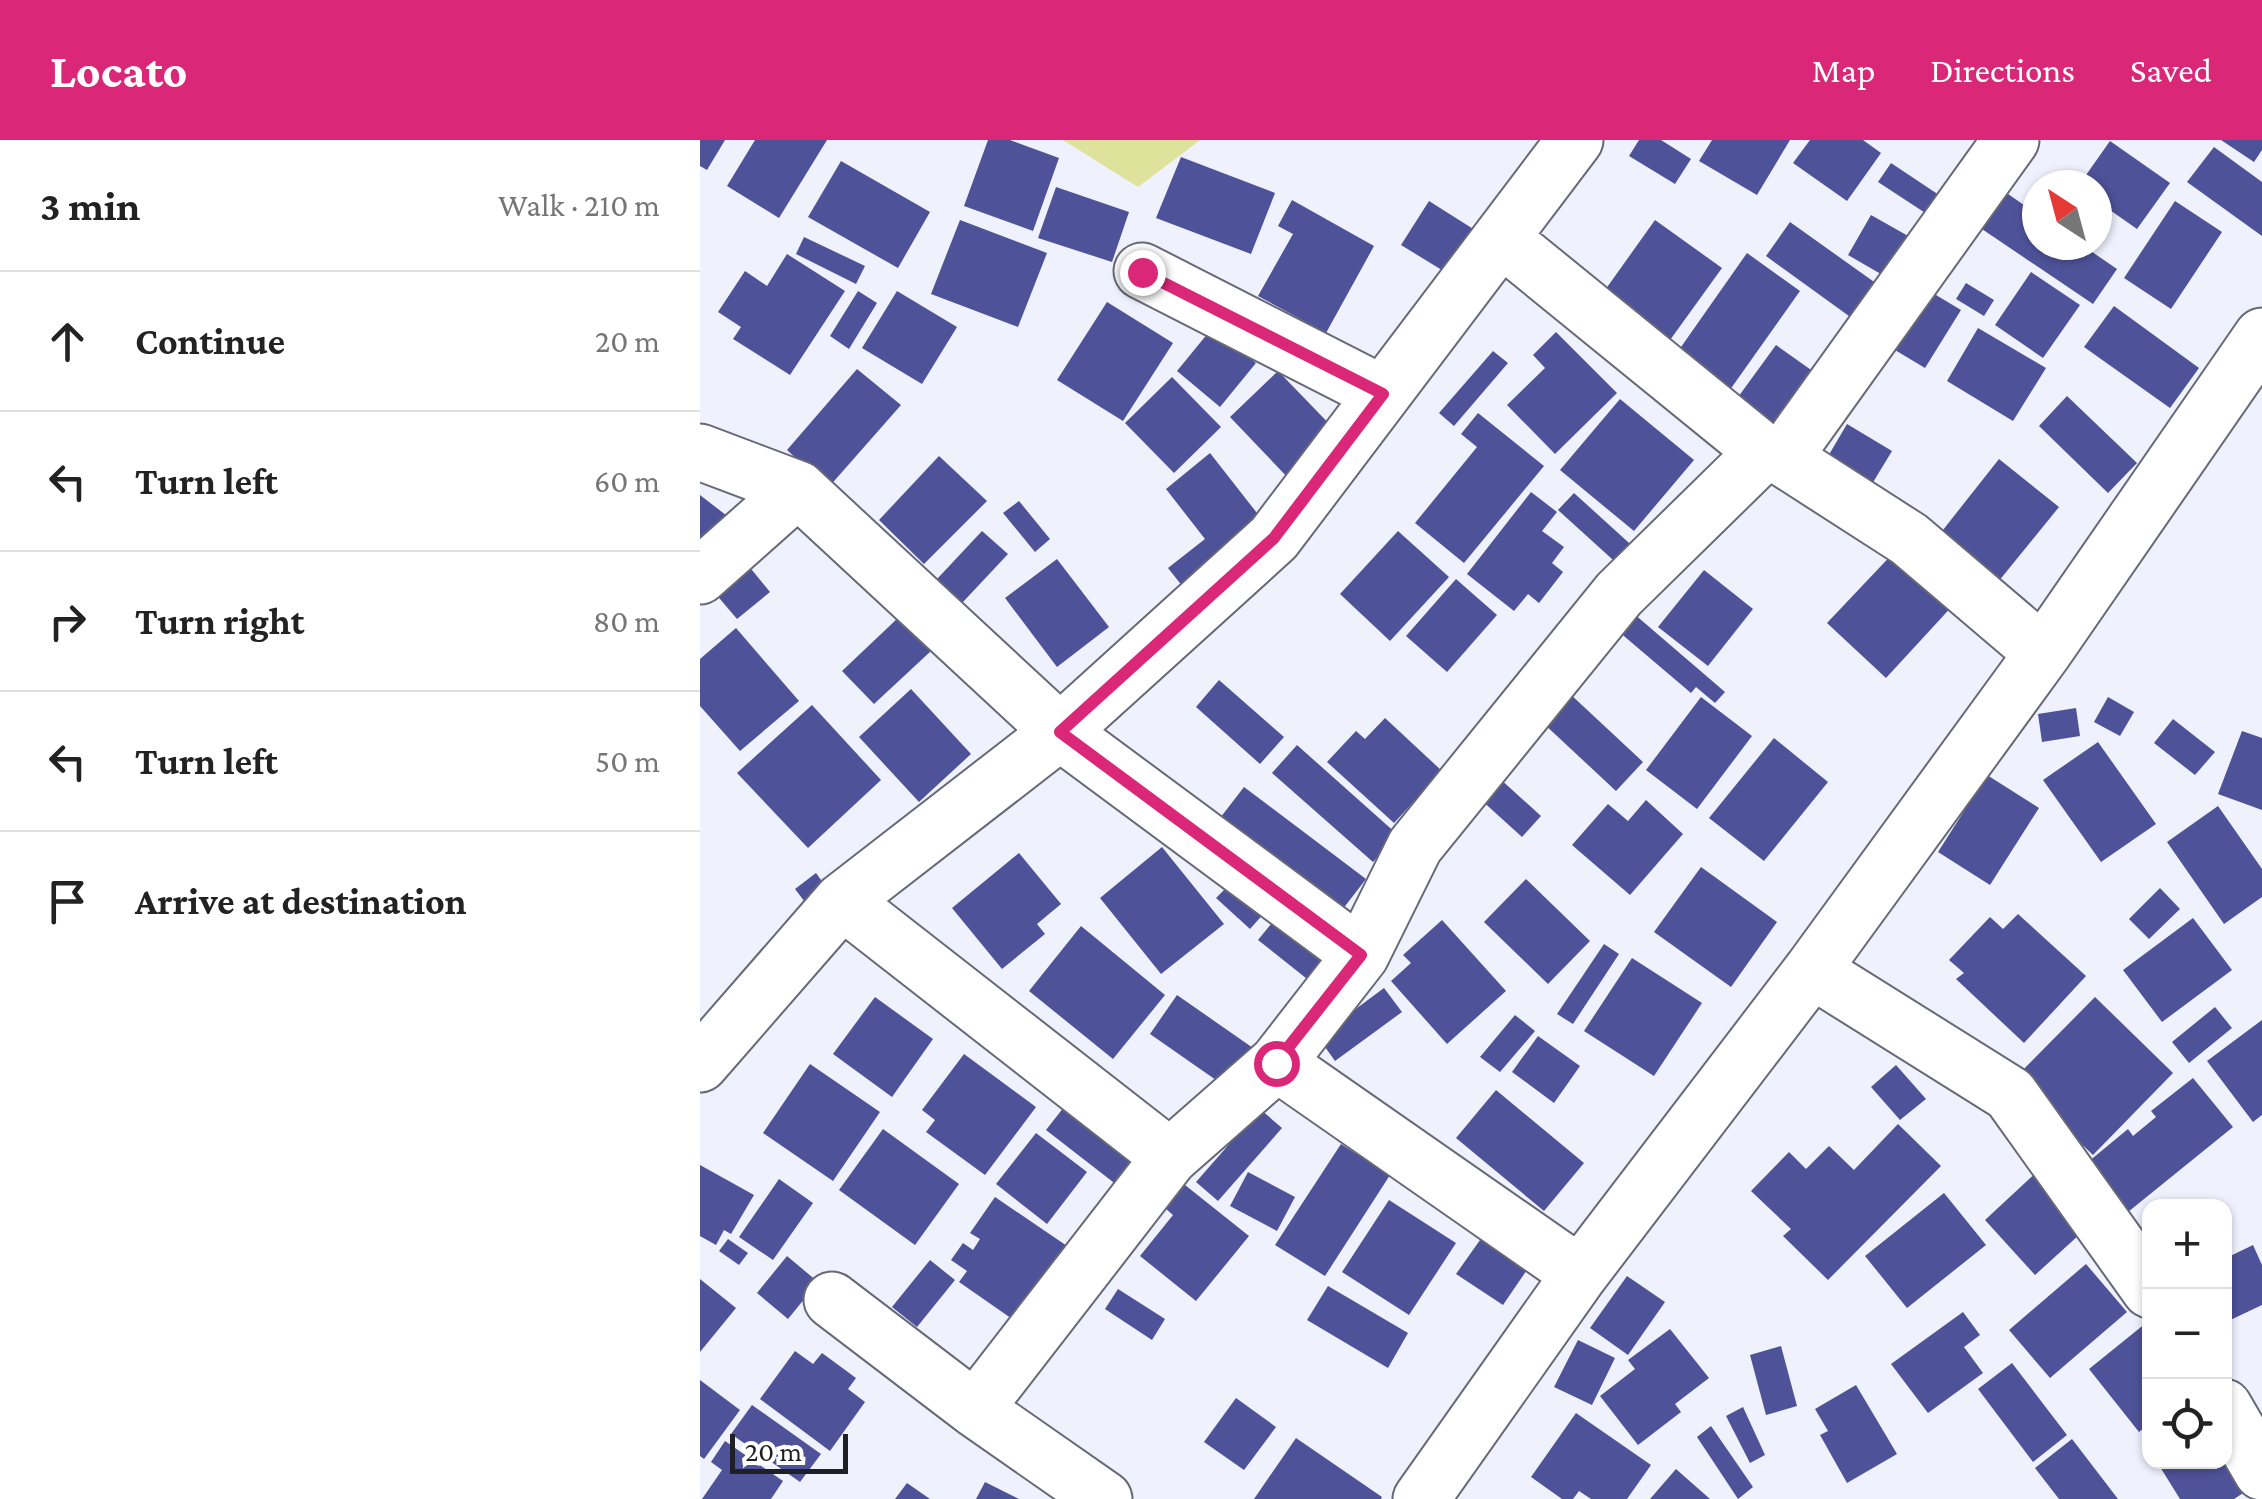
<!DOCTYPE html>
<html lang="en">
<head>
<meta charset="utf-8">
<style>
  body { margin:0; font-family:"Crimson Pro",serif; background:#f2f2f2; color:#222 }
  .controls { position:absolute; right:30px; bottom:30px; display:grid; overflow:hidden; border-radius:20px; box-shadow:0 2px 8px #0004 }
  .controls button { width:90px; height:90px; display:grid; place-items:center; padding:0; border:0; border-bottom:2px solid #e0e0e0; background:#fff; color:#222; font:50px sans-serif }
  .compass { position:absolute; left:1322px; top:30px; width:90px; height:90px; border-radius:50%; background:#fff; box-shadow:0 2px 8px #0004; rotate:324deg }
  .scale { position:absolute; left:30px; bottom:25px; width:118px; box-sizing:border-box; padding-left:10px; border:5px solid #1f2025; border-top:0; font-size:28px; line-height:35px; white-space:nowrap; color:#1f2025; -webkit-text-stroke:8px #fff; paint-order:stroke }
  .stop { position:absolute; width:30px; height:30px; margin:-22px; border:8px solid #db2777; border-radius:50%; background:#fff }
  .stop.end { background:#db2777; border-color:#fff; box-shadow:0 2px 10px #0008 }
  .list { margin:0; padding:0; list-style:none }
  h2 { display:flex; justify-content:space-between; align-items:center; height:130px; margin:0; padding:0 40px; font-size:42px }
  h2 small { font-size:32px; font-weight:400; color:#767676 }
  .list li { display:grid; grid-template-columns:65px 1fr auto; gap:30px; align-items:center; box-sizing:border-box; height:140px; padding:0 40px; border-top:2px solid #e0e0e0 }
  .list b { display:block; font-size:38px; white-space:nowrap }
  .list em { font-size:32px; font-style:normal; color:#767676 }
  .icon { flex:none; width:55px; height:55px; fill:none; stroke:currentColor; stroke-width:2; stroke-linecap:round; stroke-linejoin:round }
  .map { position:relative; flex:none; width:1562px; height:1359px; overflow:hidden }
  header { display:flex; align-items:center; gap:60px; box-sizing:border-box; height:140px; padding:0 50px; background:#db2777; color:#fff }
  header strong { font-size:48px }
  nav { display:flex; gap:55px; margin-inline-start:auto; font-size:35px }
  main { display:flex }
  aside { flex:1; background:#fff }
  .map>svg:first-child { display:block }
  .green { fill:#dfe29b }
  .building { fill:#4e5298 }
  .lines { fill:none; stroke-linecap:round; stroke-linejoin:round }
  .minor-casing { stroke:#676976; stroke-width:59 }
  .minor { stroke:#fff; stroke-width:55 }
  .route { stroke:#db2777; stroke-width:12 }
</style>
</head>
<body>
<header>
<strong>Locato</strong>
<nav><a>Map</a><a>Directions</a><a>Saved</a></nav>
</header>
<main>
<aside>
<h2>3 min<small>Walk · 210 m</small></h2>
<ul class="list">
<li><svg class="icon" aria-label="ahead" viewBox="0 0 24 24"><path d="M12 20V5M6 11l6-6 6 6"/></svg><div><b>Continue</b></div><em>20 m</em></li>
<li><svg class="icon" aria-label="left" viewBox="0 0 24 24"><path d="M17 20v-9H6M10 6l-5 5 5 5"/></svg><div><b>Turn left</b></div><em>60 m</em></li>
<li><svg class="icon" aria-label="right" viewBox="0 0 24 24"><path d="M7 20v-9h11M14 6l5 5-5 5"/></svg><div><b>Turn right</b></div><em>80 m</em></li>
<li><svg class="icon" aria-label="left" viewBox="0 0 24 24"><path d="M17 20v-9H6M10 6l-5 5 5 5"/></svg><div><b>Turn left</b></div><em>50 m</em></li>
<li><svg class="icon" aria-label="arrive" viewBox="0 0 24 24"><path d="M6 21V4h12l-3 4 3 4H6"/></svg><div><b>Arrive at destination</b></div></li>
</ul>
</aside>
<div class="map">
<svg width="1562" height="1359" viewBox="0 0 1562 1359">
  <rect width="100%" height="100%" fill="#eff1fd"/>
  <path class="green" d="M363,0H500L438,47Z"/>
  <path class="building" d="M0,0H25L7,30L0,26Z
    M55,0H127L79,78L27,46Z
    M288,0H310L359,18L333,91L264,66Z
    M939,0H961L991,19L975,44L929,16Z
    M1012,0H1090L1057,55L999,21Z
    M1110,0H1163L1181,13L1147,61L1093,23Z
    M1521,0H1562V10L1554,22Z
    M1410,1L1470,43L1437,89L1397,61V45H1379Z
    M1514,7L1562,42V96L1487,42Z
    M481,17L575,53L551,114L456,78Z
    M141,21L230,72L198,128L108,77Z
    M1191,23L1245,59L1233,78L1178,42Z
    M356,47L429,72L412,122L338,98Z
    M1298,47L1337,74V105H1382L1417,129L1393,164L1273,83Z
    M592,60L674,106L626,193L558,156L593,94L578,86Z
    M729,61L778,92L750,135L701,105Z
    M1475,61L1522,92L1471,169L1424,138Z
    M1171,75L1217,101L1193,141L1148,115Z
    M260,80L347,113L318,187L231,154Z
    M955,80L1022,128L965,207L898,160Z
    M1090,82L1184,149L1160,184L1066,116Z
    M104,97L165,126L156,144L96,114Z
    M1047,113L1100,151L1027,254L974,217Z
    M87,114L145,151L90,235L33,199L41,187L18,172L45,131L67,146Z
    M1331,132L1380,165L1343,218L1295,185Z
    M1266,143L1294,160L1284,176L1256,159Z
    M1226,149L1261,170L1225,228L1190,207Z
    M158,151L177,163L149,209L130,196Z
    M197,151L257,187L222,244L162,208Z
    M407,162L473,203L423,281L357,240Z
    M1414,166L1499,228L1470,268L1384,207Z
    M513,187L556,223L520,267L477,231Z
    M1278,188L1346,228L1313,281L1247,241Z
    M856,192L917,253L855,314L807,265L845,228L833,215Z
    M1076,205L1121,237L1077,297L1033,264Z
    M793,211L808,223L754,286L739,273Z
    M157,229L201,265L128,348L87,310Z
    M578,231L641,296L592,342L530,277Z
    M472,237L521,287L474,333L425,283Z
    M1367,256L1437,323L1408,353L1339,286Z
    M920,259L994,320L934,391L860,330Z
    M778,273L844,326L764,423L715,383L777,307L761,294Z
    M1147,284L1192,311L1172,344L1127,318Z
    M510,313L564,382L483,447L468,428L505,399L466,349Z
    M239,316L287,361L224,424L179,380Z
    M1299,319L1359,367L1298,442L1239,395Z
    M831,352L857,372L842,391L864,407L852,423L863,432L839,463L828,454L814,471L767,434Z
    M874,353L939,412L923,429L858,370Z
    M0,355L31,379L0,418Z
    M319,361L350,399L335,412L303,373Z
    M282,391L308,414L248,478L223,454Z
    M698,391L749,437L690,501L640,454Z
    M1198,408L1256,462L1186,538L1127,483Z
    M43,419L70,452L37,479L9,446Z
    M357,419L409,487L357,527L305,458Z
    M1004,430L1053,469L1008,526L958,487Z
    M756,439L797,475L747,532L706,496Z
    M933,473L1025,552L1015,563L996,547L991,553L918,491Z
    M199,477L231,511L174,564L142,531Z
    M36,488L99,561L40,611L0,566V519Z
    M519,540L584,597L560,624L496,567Z
    M211,549L271,614L219,662L159,597Z
    M869,553L943,622L916,651L842,582Z
    M1001,557L1052,596L997,669L946,630Z
    M1408,557L1434,572L1420,596L1394,582Z
    M112,565L181,640L108,708L37,633Z
    M1376,568L1380,596L1342,602L1338,574Z
    M685,578L742,631L694,683L627,622L656,591L665,599Z
    M1473,579L1515,612L1495,635L1454,603Z
    M1542,591L1562,598V670L1518,654Z
    M1074,598L1128,642L1064,721L1009,678Z
    M1398,602L1456,684L1401,722L1343,640Z
    M597,605L698,695L673,722L572,633Z
    M1287,635L1339,668L1290,745L1238,712Z
    M798,637L841,676L822,697L779,658Z
    M544,647L666,739L639,774L517,682Z
    M946,660L983,694L930,755L872,705L908,664L928,681Z
    M1518,666L1562,729V757L1524,784L1467,702Z
    M462,707L524,784L461,834L400,758Z
    M319,713L361,764L337,784L345,794L302,829L252,768Z
    M1001,727L1077,782L1031,847L954,792Z
    M116,733L129,751L108,766L95,749Z
    M826,739L890,801L848,844L784,782Z
    M533,741L566,771L550,789L516,758Z
    M1460,748L1480,769L1449,799L1429,779Z
    M580,773L643,823L621,850L558,800Z
    M1318,774L1386,836L1324,903L1256,839L1264,833L1249,820L1290,777L1303,789Z
    M1493,778L1532,830L1462,882L1423,830Z
    M742,780L806,851L747,904L691,841L711,823L703,815Z
    M381,786L465,855L413,919L329,851Z
    M904,804L919,814L873,884L857,874Z
    M932,818L1002,863L954,936L884,891Z
    M684,848L702,872L635,921L618,897Z
    M477,855L553,908L526,947L450,894Z
    M175,857L233,899L192,957L133,914Z
    M1395,857L1473,933L1393,1015L1314,939Z
    M1515,867L1532,888L1489,923L1472,902Z
    M815,875L835,891L800,932L780,917Z
    M1562,880V975L1553,982L1507,921Z
    M838,896L880,926L854,963L812,932Z
    M264,914L336,967L285,1035L226,992L235,980L222,970Z
    M110,924L180,972L133,1041L63,993Z
    M1196,925L1226,959L1200,980L1171,947Z
    M1493,938L1533,987L1428,1072L1388,1022L1428,989L1433,996L1456,977L1451,971Z
    M796,950L884,1023L844,1071L756,998Z
    M371,958L448,1017L422,1049L346,990Z
    M560,969L582,988L518,1061L496,1042Z
    M1198,984L1241,1026L1128,1140L1083,1096L1091,1089L1051,1051L1089,1012L1106,1029L1129,1006L1154,1030Z
    M183,989L259,1044L215,1105L139,1050Z
    M336,993L387,1032L347,1084L296,1044Z
    M641,1004L690,1035L625,1136L575,1105Z
    M0,1025L54,1055L31,1094L24,1090L16,1105L0,1096Z
    M1340,1029L1390,1085L1335,1135L1285,1080Z
    M548,1032L595,1057L577,1091L530,1066Z
    M79,1039L113,1063L73,1120L39,1097Z
    M485,1045L549,1096L496,1161L440,1116L473,1075L466,1069Z
    M1244,1053L1286,1105L1207,1168L1165,1116Z
    M295,1057L370,1108L318,1183L259,1142L267,1131L251,1120L263,1103L273,1110L280,1099L270,1093Z
    M689,1060L756,1103L709,1175L642,1132Z
    M785,1093L831,1124L803,1165L756,1134Z
    M28,1099L48,1113L39,1125L19,1111Z
    M1553,1105L1562,1125V1165L1524,1183V1119Z
    M87,1116L118,1142L88,1179L57,1153Z
    M230,1120L255,1140L217,1187L192,1167Z
    M1386,1124L1427,1172L1350,1238L1309,1190Z
    M927,1136L965,1162L928,1215L890,1188Z
    M0,1139L36,1168L0,1212Z
    M628,1146L708,1193L688,1228L607,1180Z
    M418,1149L465,1179L452,1200L405,1169Z
    M1263,1172L1280,1195L1264,1207L1283,1233L1228,1273L1191,1224Z
    M1446,1183L1450,1186V1216L1444,1220L1450,1227V1283L1439,1292L1389,1229Z
    M970,1189L1009,1238L975,1264L981,1272L938,1305L900,1256L935,1229L928,1220Z
    M878,1200L915,1218L892,1265L854,1247Z
    M1081,1206L1097,1266L1066,1275L1050,1215Z
    M95,1211L113,1224L122,1213L156,1238L148,1249L165,1262L130,1311L60,1259Z
    M1312,1223L1367,1295L1333,1322L1278,1249Z
    M0,1240L40,1270L4,1319L0,1316Z
    M1156,1245L1197,1314L1147,1343L1120,1295L1128,1291L1115,1269Z
    M536,1258L576,1287L544,1330L504,1302Z
    M52,1265L121,1314L100,1342L31,1294Z
    M1043,1267L1065,1315L1050,1323L1026,1276Z
    M876,1273L951,1325L927,1359H891L879,1351L873,1359H862L831,1337Z
    M1011,1286L1053,1347L1038,1359L997,1297Z
    M596,1298L682,1357L681,1359H554Z
    M1372,1299L1418,1359H1359L1335,1328Z
    M25,1301L83,1341L71,1359H2L22,1330L11,1322Z
    M1457,1322H1524L1551,1348L1534,1359H1480Z
    M976,1329L1010,1359H950Z
    M285,1342L319,1359H276Z
    M207,1343L230,1359H195Z"/>
  <g class="lines">
    <defs>
      <path id="minor" d="M801,98L1064,312L1083,318L1209,399L1343,513
        M442,131L683,254
        M0,312L98,349L360,592L661,815
        M1083,318L1311,0
        M0,436L98,349
        M142,761L470,1017
        M1112,830L1310,954L1450,1150
        M577,923L880,1134
        M0,924L142,761L360,592L574,398L875,0
        M132,1160L275,1269L404,1359
        M1524,1267L1562,1332
        M275,1269L470,1017L577,923L661,815L715,706L919,454L1064,312
        M721,1359L880,1134L1112,830L1343,513L1562,196"/>
    </defs>
    <use href="#minor" class="minor-casing"/>
    <use href="#minor" class="minor"/>
  </g>
  <g class="lines">
    <path class="route" d="M442,132L683,254L574,398L360,592L661,815L576,923"/>
  </g>
</svg>
<div class="controls">
<button>+</button>
<button>−</button>
<button><svg class="icon" aria-label="locate" viewBox="0 0 24 24"><circle cx="12" cy="12" r="6"/><path d="M12 2v4M12 18v4M2 12h4M18 12h4"/></svg></button>
</div>
<svg class="compass" viewBox="-18 -18 36 36"><path d="M0-13l5 13h-10z" fill="#e53935"/><path d="M0 13l5-13h-10z" fill="#767676"/></svg>
<div class="scale">20 m</div>
<div class="stop" style="left:576px;top:923px"></div>
<div class="stop end" style="left:442px;top:132px"></div>
</div>
</main>
</body>
</html>
